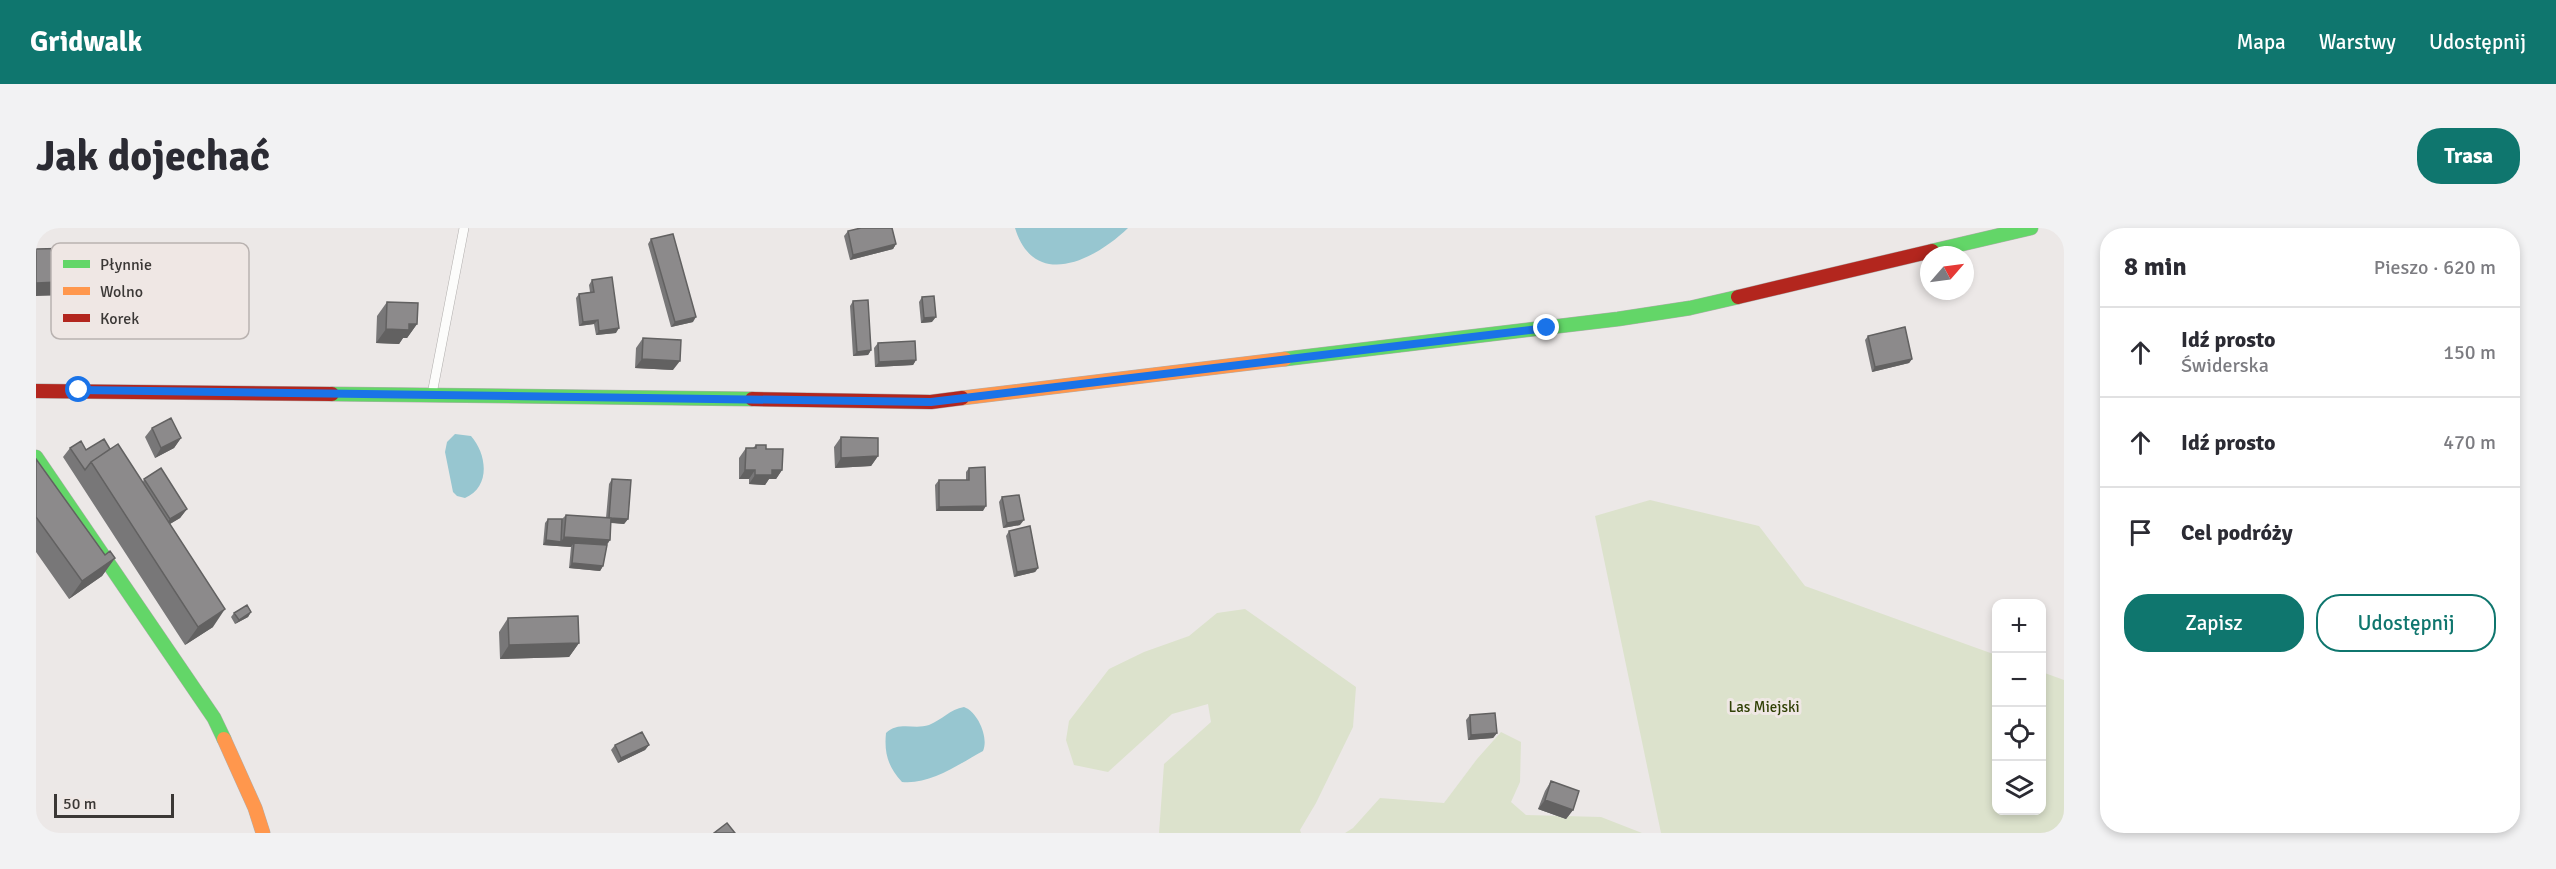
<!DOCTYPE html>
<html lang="pl">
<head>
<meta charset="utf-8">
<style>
  body { margin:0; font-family:Signika,sans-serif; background:#f2f2f3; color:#2b2b33 }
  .controls { position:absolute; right:18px; bottom:18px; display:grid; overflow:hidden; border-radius:12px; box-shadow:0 3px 9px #0003 }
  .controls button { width:54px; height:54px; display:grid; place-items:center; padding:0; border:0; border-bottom:2px solid #e1e1e2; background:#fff; color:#2b2b33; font:30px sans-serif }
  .compass { position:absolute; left:1884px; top:18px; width:54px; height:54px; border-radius:50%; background:#fff; box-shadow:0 3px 9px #0003; rotate:62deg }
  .scale { position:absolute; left:18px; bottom:15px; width:120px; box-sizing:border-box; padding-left:6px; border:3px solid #3b3836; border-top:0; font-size:16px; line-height:21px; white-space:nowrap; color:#3b3836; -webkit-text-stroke:4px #efe7e4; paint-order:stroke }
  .stop { position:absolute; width:18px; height:18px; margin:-14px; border:4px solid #1a73e8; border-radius:50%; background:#fff }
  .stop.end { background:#1a73e8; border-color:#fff; box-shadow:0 2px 6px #0008 }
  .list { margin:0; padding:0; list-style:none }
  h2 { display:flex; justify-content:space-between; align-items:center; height:78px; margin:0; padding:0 24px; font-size:26px }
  h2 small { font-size:20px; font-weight:400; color:#7c7c81 }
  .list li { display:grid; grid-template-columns:39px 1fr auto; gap:18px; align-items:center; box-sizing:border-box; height:90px; padding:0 24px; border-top:2px solid #e1e1e2 }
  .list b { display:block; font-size:22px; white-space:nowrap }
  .list p { margin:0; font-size:20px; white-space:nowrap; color:#7c7c81 }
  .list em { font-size:20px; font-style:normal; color:#7c7c81 }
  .actions { display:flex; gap:12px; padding:18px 24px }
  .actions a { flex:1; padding:14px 0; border:2px solid #0f766e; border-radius:24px; text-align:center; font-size:21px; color:#0f766e }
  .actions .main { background:#0f766e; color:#fff }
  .icon { flex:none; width:33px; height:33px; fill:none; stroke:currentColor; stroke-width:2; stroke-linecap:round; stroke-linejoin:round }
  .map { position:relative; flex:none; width:2028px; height:605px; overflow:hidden; border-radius:24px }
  header { display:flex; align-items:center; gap:36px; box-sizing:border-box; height:84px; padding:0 30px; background:#0f766e; color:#fff }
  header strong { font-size:28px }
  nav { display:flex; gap:33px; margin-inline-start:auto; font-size:21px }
  .intro { display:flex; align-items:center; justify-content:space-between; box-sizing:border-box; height:144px; padding:0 36px }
  h1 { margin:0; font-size:42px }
  .button { padding:15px 27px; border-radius:24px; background:#0f766e; color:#fff; font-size:21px; font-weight:700 }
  main { display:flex; gap:36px; padding:0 36px }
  aside { flex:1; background:#fff; border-radius:24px; box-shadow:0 3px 9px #0003 }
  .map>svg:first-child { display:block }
  .green { fill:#dce2cc }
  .water { fill:#97c6d0 }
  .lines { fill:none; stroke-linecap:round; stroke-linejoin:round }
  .lane-casing { stroke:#b1aead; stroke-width:10 }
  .fast-casing { stroke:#b1aead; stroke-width:15 }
  .slow-casing { stroke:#b1aead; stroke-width:15 }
  .jam-casing { stroke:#b1aead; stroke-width:15 }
  .lane { stroke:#fcfcfb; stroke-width:9 }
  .fast { stroke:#63d668; stroke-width:14 }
  .slow { stroke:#ff974d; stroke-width:14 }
  .jam { stroke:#b3261e; stroke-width:14 }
  .wall { fill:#787778 }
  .shaded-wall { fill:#626161 }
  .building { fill:#8c8a8b; stroke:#626161; stroke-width:1.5 }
  .route { stroke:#1a73e8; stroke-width:8 }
  .labels { text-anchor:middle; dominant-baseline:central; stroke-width:6; stroke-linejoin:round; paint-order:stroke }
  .park-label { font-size:15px; fill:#304005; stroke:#efe7e4 }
  .key { fill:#efe7e4; stroke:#b9b2b0; stroke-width:1.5 }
  .key-label { font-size:16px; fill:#3b3836 }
</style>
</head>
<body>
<header>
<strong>Gridwalk</strong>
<nav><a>Mapa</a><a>Warstwy</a><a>Udostępnij</a></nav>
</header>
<div class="intro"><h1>Jak dojechać</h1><a class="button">Trasa</a></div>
<main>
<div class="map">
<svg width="2028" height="605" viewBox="0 0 2028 605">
  <rect width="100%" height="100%" fill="#ece8e7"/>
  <path class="green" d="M1614,272L1723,298L1769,358L1960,427V582H2006V444L2028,452V605H1625L1559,288Z
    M1209,381L1320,459L1317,499L1280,575L1264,602L1265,605H1123L1128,536L1175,494L1172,476L1136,486L1072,544L1038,537L1030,512L1033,493L1073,441L1108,424L1153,408L1181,385Z
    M1465,504L1485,514L1484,554L1475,574L1490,587L1565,589L1606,605H1309L1317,600L1344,570L1408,575L1441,531Z"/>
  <path class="water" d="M979,0H1092C1059,32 998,63 979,0Z
    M419,206L435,208C451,226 455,259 429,270L421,268L417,264L409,224L411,214Z
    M928,479C942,484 953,510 947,523C923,536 894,557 866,554C852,539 848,525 850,505C863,493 878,502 893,497C906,492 914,481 928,479Z"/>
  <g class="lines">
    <defs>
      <path id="lane" d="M396,166L428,0"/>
      <path id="fast" d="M1896,23L1995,0
        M1249,131L1582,91L1654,80L1702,69
        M296,166L716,171
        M0,229L178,490L188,511"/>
      <path id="slow" d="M926,170L1249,131
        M188,511L219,580L227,605"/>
      <path id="jam" d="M1702,69L1896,23
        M0,163L296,166
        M716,171L895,174L926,170"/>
    </defs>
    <use href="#lane" class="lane-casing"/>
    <use href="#fast" class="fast-casing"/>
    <use href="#slow" class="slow-casing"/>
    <use href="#jam" class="jam-casing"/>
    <use href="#lane" class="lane"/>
    <use href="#fast" class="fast"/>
    <use href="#slow" class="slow"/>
    <use href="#jam" class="jam"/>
  </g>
  <path class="wall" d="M812,3L860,16L857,21L814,32L808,8Z
    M615,11L657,94L635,99L612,16Z
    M556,52L580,105L560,107L558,96L543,98L540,70L543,66L554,64L553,57Z
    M886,69L896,94L885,95L883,74Z
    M817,73L835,122L832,127L817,128L814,78Z
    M351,74L381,96L371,110H367L363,116L340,115L341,88Z
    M1832,108L1876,131L1873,135L1836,144L1829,112Z
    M607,110L637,142L599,140L600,120Z
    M842,115L880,132L877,137L839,139L838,120Z
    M116,200L145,210L138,220L119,230L109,209Z
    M805,209L842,228L835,238L799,240L798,219Z
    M720,217L730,221L746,242L740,251H733L729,257L713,256V251H703V230L710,220H717Z
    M34,220L50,222L74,221L107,254L108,251L151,281L144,290L134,296L177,399L149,417L27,229Z
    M0,231L69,327L79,330L66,348L33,371L0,324Z
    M933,240L947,283H900L899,257L903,252H930V244Z
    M576,251L592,291L588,296L575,295L574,312L571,317L567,338L564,343L533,340L535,319L507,317L509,295L512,291H526L530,287L570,290L573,256Z
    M966,269L984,297L967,300L963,274Z
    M973,303L1002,340L999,344L978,349L970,308Z
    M215,384L212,389L199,396L195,389L198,385Z
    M472,390L543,415L533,429L464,431L463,404Z
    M1434,487L1461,505L1457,510L1432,512L1430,492Z
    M579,517H613L609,522L582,535L575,522Z
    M1515,553L1537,582L1530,591L1502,581L1509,563Z"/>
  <path class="shaded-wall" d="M860,16L857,21L814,32L817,27Z
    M45,53L35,67L0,68V55Z
    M660,89L657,94L635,99L639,94Z
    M900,89L896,94L885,95L888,90Z
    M562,92L558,96L543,98L547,94Z
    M373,96H381L371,110H367L363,116L340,115L350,101Z
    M583,100L580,105L560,107L563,103Z
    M835,122L832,127L817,128L821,124Z
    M606,131L644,133L637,142L599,140Z
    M1876,131L1873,135L1836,144L1839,139Z
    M880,132L877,137L839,139L843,134Z
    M145,210L138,220L119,230L125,220Z
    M842,228L835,238L799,240L805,230Z
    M709,242H719L713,251H703Z
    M736,242H746L740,251H733L729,257L713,256L719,247Z
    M950,278L947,283H900L903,279Z
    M151,281L144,290L127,300L134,291Z
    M573,290L592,291L588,296L569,294Z
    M988,292L984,297L967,300L971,295Z
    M528,309L574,312L567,321L538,315L535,319L507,317L510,312L525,314Z
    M79,330L66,348L33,371L46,353Z
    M536,335L567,338L564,343L533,340Z
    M1002,340L999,344L978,349L981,344Z
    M189,381L177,399L149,417L162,399Z
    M215,384L212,389L199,396L203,392Z
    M543,415L533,429L464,431L473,417Z
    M1461,505L1457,510L1432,512L1435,507Z
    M613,517L609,522L582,535L585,530Z
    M1509,572L1537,582L1530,591L1502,581Z"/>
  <path class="building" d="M825,0H856L860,16L817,27L812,3Z
    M637,6L660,89L639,94L615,11Z
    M43,20L45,53L0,55V21Z
    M576,49L583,100L563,103L562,92L547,94L543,66L558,64L556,52Z
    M898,68L900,89L888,90L886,69Z
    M832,72L835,122L821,124L817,73Z
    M351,74L382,75L381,96H373V102L350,101Z
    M1869,99L1876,131L1839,139L1832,108Z
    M607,110L645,112L644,133L606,131Z
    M879,113L880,132L843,134L842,115Z
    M135,190L145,210L125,220L116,200Z
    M805,209L842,210V228L805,230Z
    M68,211L74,221L55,234L49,242L34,220L45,213L50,222Z
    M82,216L189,381L162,399L55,234Z
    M720,217H730V221H747L746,242H736V247H719V242H709L710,220H720Z
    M0,231L69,327L74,323L79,330L46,353L0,289Z
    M949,239L950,278L903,279V252H933V240Z
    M125,240L151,281L134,291L108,251Z
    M576,251L595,252L592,291L573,290Z
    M983,267L988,292L971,295L966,269Z
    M530,287L575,290L574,312L528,309Z
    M512,291H526L525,314L510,312Z
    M994,298L1002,340L981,344L973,303Z
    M538,315L571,317L567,338L536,335Z
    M211,377L215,384L203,392L198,385Z
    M542,388L543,415L473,417L472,390Z
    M1459,485L1461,505L1435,507L1434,487Z
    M606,504L613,517L585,530L579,517Z
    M1515,553L1543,563L1537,582L1509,572Z
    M691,595L699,605H678Z"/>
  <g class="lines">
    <path class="route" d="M43,162L895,174L1511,100"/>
  </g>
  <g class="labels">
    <g class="park-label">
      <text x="1728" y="479">Las Miejski</text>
    </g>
  </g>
  <rect x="15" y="15" width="198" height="96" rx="9" class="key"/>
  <rect x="27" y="32" width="27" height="8" fill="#63d668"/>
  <rect x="27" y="59" width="27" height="8" fill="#ff974d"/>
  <rect x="27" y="86" width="27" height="8" fill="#b3261e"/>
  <g class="key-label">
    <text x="64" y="42">Płynnie</text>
    <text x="64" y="69">Wolno</text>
    <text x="64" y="96">Korek</text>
  </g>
</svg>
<div class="controls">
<button>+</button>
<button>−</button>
<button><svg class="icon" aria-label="locate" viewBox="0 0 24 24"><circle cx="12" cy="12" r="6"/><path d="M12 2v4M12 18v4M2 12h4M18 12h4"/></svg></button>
<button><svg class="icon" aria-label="layers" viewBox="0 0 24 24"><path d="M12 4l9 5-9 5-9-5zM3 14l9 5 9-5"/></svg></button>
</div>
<svg class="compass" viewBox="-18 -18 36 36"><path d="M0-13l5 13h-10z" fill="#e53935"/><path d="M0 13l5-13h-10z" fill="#7c7c81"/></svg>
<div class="scale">50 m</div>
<div class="stop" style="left:43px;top:162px"></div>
<div class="stop end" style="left:1511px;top:100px"></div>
</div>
<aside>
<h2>8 min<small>Pieszo · 620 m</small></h2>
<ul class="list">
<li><svg class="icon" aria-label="ahead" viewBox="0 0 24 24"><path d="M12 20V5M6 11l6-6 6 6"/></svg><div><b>Idź prosto</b><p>Świderska</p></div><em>150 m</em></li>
<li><svg class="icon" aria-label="ahead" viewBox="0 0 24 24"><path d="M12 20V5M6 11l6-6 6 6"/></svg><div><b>Idź prosto</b></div><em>470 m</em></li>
<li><svg class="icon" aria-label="arrive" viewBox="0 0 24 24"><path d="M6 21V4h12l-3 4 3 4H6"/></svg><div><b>Cel podróży</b></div></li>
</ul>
<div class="actions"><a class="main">Zapisz</a><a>Udostępnij</a></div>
</aside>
</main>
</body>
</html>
